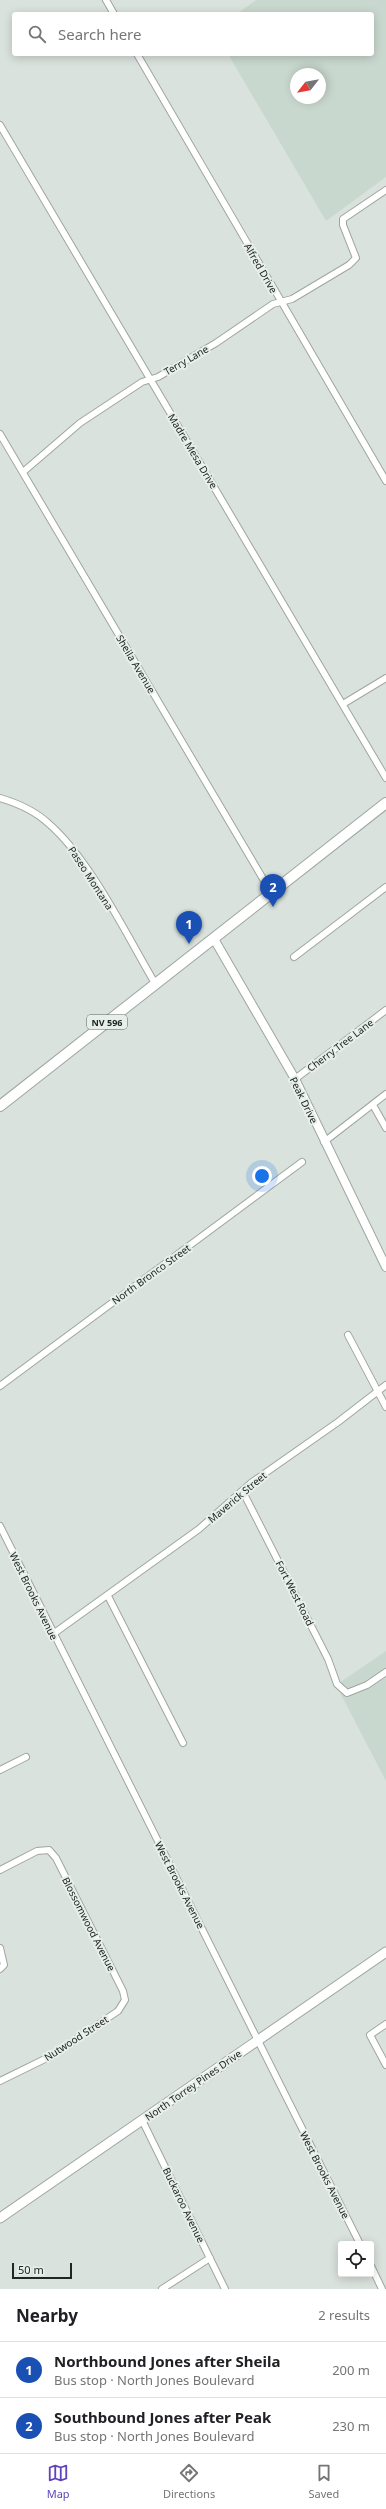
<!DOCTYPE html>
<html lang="en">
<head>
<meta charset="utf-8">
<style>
  body { margin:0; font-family:"Noto Sans",sans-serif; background:#f2f2f2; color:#202124 }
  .controls { position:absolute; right:12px; bottom:12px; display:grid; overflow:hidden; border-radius:4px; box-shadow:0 2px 10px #0003 }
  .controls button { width:36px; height:36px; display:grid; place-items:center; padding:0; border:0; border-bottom:1px solid #e0e0e0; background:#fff; color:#202124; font:20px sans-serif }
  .compass { position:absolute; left:290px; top:68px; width:36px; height:36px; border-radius:50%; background:#fff; box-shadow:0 2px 10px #0003; rotate:239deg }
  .scale { position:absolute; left:12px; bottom:10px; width:60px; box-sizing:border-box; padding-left:4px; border:2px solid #222523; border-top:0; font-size:11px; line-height:14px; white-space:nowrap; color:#222523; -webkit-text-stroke:3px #e7efea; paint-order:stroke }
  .you { position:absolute; left:262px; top:1176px; width:14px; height:14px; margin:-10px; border:3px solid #fff; border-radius:50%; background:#1a73e8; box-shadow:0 0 0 6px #1a73e833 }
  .badge { display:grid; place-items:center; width:26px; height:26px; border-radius:50%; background:#6144bc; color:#fff; font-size:13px; font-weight:700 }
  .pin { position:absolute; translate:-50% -33px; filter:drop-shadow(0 1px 2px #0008) }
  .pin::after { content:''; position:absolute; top:21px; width:14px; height:12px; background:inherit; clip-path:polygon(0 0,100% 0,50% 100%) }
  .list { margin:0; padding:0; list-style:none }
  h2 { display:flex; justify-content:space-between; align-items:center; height:52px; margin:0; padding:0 16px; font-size:17px }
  h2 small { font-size:13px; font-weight:400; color:#757577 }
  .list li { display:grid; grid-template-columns:26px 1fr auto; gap:12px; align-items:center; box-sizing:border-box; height:56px; padding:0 16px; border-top:1px solid #e0e0e0 }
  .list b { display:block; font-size:15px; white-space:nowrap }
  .list p { margin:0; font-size:13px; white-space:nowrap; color:#757577 }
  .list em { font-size:13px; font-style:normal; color:#757577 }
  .icon { flex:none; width:22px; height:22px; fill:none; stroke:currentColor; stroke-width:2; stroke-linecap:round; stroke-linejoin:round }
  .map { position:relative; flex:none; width:386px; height:2289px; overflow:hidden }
  .search { position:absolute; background:#fff; box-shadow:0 2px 10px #0003; left:12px; right:12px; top:12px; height:44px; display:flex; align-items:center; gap:10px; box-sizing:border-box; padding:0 14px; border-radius:4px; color:#757577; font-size:15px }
  .sheet { height:164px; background:#fff }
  nav { display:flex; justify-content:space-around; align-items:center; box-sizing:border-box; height:56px; border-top:1px solid #e0e0e0; background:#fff; font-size:11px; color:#757577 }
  nav a { display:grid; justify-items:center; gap:2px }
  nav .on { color:#6144bc }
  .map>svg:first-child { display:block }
  .built { fill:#c9d8ce; fill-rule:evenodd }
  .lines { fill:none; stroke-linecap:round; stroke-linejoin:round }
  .minor-casing { stroke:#9fa6a1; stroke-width:8 }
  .tertiary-casing { stroke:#9fa6a1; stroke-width:10 }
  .secondary-casing { stroke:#9fa6a1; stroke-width:11 }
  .primary-casing { stroke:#9fa6a1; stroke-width:12 }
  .minor { stroke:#fff; stroke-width:6 }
  .tertiary { stroke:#fff; stroke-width:8 }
  .secondary { stroke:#fff; stroke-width:9 }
  .primary { stroke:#fff; stroke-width:10 }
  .labels { text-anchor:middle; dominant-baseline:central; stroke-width:4; stroke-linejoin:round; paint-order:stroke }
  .shield { fill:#e7efea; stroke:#5d625f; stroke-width:1 }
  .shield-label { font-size:9px; font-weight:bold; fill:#222523 }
  .street-label { font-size:10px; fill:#222523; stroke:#e7efea }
</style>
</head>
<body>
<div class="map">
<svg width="386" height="2289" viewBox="0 0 386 2289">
  <rect width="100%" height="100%" fill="#dae2dd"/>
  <path class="built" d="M256,0H386V177L326,221L228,54H372V14H237ZM296,74H320V98H296Z
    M386,1651V1781L336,1685Z"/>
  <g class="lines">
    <defs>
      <path id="minor" d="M106,0L114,14
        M137,54L386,481
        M0,125L386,778
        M0,434L272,894
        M23,472L80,423L142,382L158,377L216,343L273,304L292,299L349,265L356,258L343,225V219L386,190
        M343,704L386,678
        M0,798C17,803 35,811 48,823C90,859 127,936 156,985
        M294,957L386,887
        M295,1079L386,1010
        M373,1105L386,1128
        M324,1142L386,1094
        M348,1335L386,1407
        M0,1386L302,1162
        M243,1492L328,1659L337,1684L347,1693L367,1685L386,1672
        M0,1526L360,2244
        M108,1596L183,1743
        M53,1634L199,1529L251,1483L338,1422L386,1385
        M0,1770L26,1757
        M0,1870L37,1851L49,1850L56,1858L123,1991L125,2000L118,2011L53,2055L0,2081
        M0,1948L4,1965L0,1969
        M386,2024L370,2035L386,2065
        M142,2120L225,2289
        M371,2266L382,2289
        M162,2289L210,2258"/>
      <path id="tertiary" d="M214,939L295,1079L386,1267"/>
      <path id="secondary" d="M0,2218L386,1952"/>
      <path id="primary" d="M0,1106L386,803"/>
    </defs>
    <use href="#minor" class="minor-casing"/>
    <use href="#tertiary" class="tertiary-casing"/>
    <use href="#secondary" class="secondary-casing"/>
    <use href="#primary" class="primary-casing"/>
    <use href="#minor" class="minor"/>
    <use href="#tertiary" class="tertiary"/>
    <use href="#secondary" class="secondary"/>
    <use href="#primary" class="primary"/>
  </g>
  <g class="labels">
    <rect class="shield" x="87" y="1015" width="40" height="14" rx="3"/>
    <g class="shield-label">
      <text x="107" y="1022">NV 596</text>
    </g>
    <g class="street-label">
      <text transform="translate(261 268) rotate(60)">Alfred Drive</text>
      <text transform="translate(186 360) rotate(-30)">Terry Lane</text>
      <text transform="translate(193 451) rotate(59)">Madre Mesa Drive</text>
      <text transform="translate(136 664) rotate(59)">Sheila Avenue</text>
      <text transform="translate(91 878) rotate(57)">Paseo Montana</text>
      <text transform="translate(340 1045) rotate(-37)">Cherry Tree Lane</text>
      <text transform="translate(304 1100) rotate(64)">Peak Drive</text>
      <text transform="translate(151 1274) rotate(-36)">North Bronco Street</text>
      <text transform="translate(237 1497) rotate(-40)">Maverick Street</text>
      <text transform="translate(295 1593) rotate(63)">Fort West Road</text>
      <text transform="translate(34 1596) rotate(64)">West Brooks Avenue</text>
      <text transform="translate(180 1885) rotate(63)">West Brooks Avenue</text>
      <text transform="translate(89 1924) rotate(63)">Blossomwood Avenue</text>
      <text transform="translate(76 2038) rotate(-33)">Nutwood Street</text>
      <text transform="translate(193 2085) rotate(-35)">North Torrey Pines Drive</text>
      <text transform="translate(325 2175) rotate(63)">West Brooks Avenue</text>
      <text transform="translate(184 2205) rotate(64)">Buckaroo Avenue</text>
    </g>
  </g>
</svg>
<div class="controls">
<button><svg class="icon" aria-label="locate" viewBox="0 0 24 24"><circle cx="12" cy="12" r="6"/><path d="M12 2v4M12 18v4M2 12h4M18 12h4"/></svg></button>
</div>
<svg class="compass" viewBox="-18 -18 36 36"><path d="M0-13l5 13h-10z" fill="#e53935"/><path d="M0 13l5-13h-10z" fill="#757577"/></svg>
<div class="scale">50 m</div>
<div class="you"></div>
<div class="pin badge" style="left:189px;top:944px;background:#1a4fb4">1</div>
<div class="pin badge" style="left:273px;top:907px;background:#1a4fb4">2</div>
<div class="search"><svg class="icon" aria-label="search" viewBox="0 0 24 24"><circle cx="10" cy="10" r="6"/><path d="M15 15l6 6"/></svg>Search here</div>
</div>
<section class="sheet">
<h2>Nearby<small>2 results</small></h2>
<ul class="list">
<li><span class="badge" style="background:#1a4fb4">1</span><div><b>Northbound Jones after Sheila</b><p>Bus stop · North Jones Boulevard</p></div><em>200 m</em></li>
<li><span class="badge" style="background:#1a4fb4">2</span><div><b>Southbound Jones after Peak</b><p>Bus stop · North Jones Boulevard</p></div><em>230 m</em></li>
</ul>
</section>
<nav>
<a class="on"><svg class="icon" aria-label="map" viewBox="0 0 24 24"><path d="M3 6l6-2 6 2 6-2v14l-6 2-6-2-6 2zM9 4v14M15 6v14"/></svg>Map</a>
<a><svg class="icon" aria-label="directions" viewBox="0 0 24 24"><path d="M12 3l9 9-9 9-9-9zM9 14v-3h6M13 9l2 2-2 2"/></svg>Directions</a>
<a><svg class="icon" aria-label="saved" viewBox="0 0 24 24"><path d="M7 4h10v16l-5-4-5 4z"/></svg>Saved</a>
</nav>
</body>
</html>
